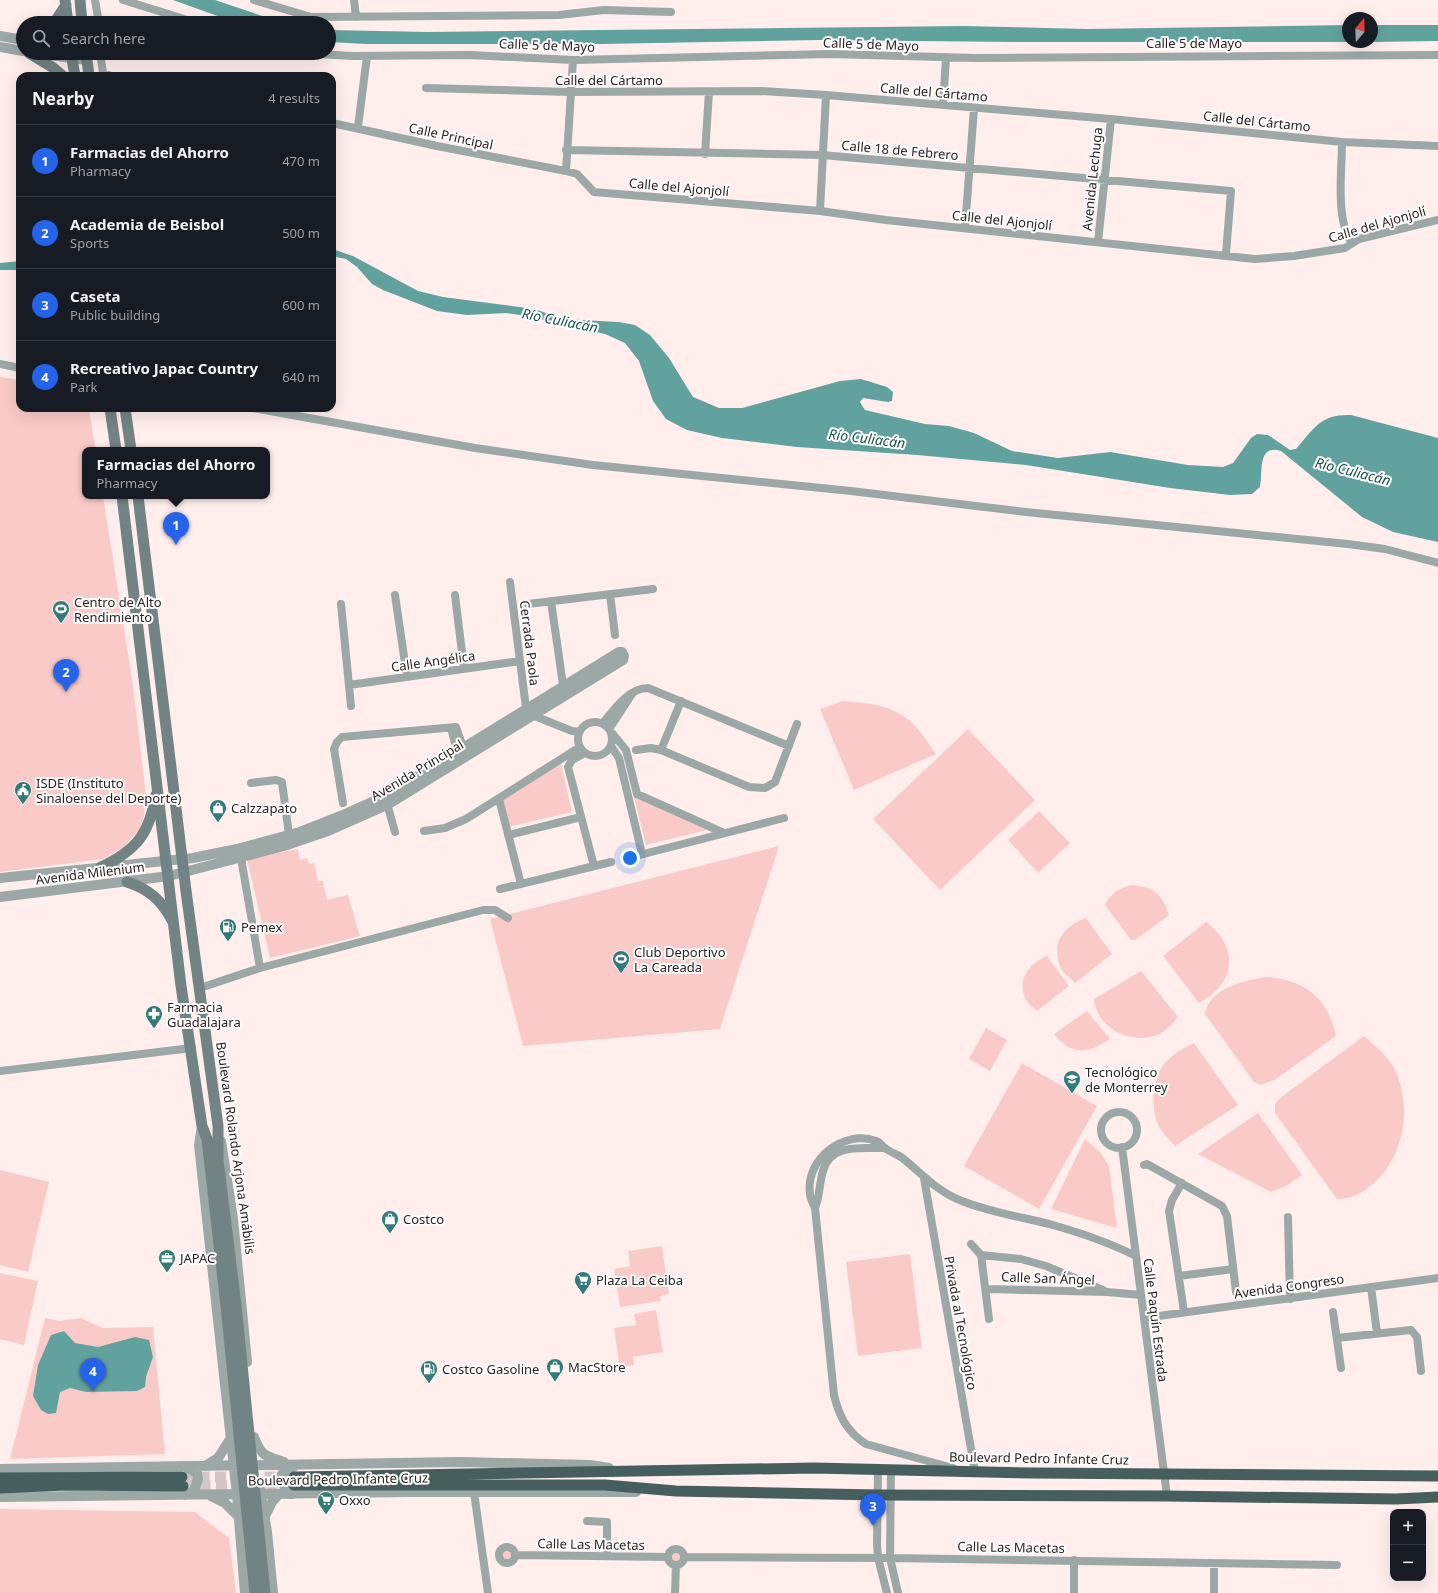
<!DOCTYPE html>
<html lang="en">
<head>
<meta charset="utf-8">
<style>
  body { margin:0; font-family:"Noto Sans",sans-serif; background:#20242c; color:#f1f3f6 }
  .controls { position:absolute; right:12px; bottom:12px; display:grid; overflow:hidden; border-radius:8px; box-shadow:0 4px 16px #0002 }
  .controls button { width:36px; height:36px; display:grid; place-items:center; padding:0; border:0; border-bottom:1px solid #363941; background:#171b24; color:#f1f3f6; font:20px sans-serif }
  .compass { position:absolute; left:1342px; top:12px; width:36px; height:36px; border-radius:50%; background:#171b24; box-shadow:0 4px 16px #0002; rotate:19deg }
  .you { position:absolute; left:630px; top:858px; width:14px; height:14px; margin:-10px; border:3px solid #fff; border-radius:50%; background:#1a73e8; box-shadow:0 0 0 6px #1a73e833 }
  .badge { display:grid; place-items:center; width:26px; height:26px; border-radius:50%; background:#2563eb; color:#fff; font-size:13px; font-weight:700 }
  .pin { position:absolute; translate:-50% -33px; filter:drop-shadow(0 1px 2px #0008) }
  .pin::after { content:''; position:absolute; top:21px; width:14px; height:12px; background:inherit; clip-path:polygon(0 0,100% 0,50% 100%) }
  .popup { position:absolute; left:82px; top:447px; width:188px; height:52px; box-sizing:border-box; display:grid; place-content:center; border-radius:8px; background:#171b24; filter:drop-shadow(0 1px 3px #0005); font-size:13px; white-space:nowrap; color:#9ea1a6 }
  .popup b { font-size:15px; color:#f1f3f6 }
  .popup::after { content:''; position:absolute; left:50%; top:100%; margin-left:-8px; border:8px solid transparent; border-top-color:#171b24 }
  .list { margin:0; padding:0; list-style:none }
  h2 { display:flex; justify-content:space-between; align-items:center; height:52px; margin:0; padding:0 16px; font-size:17px }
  h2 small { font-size:13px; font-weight:400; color:#9ea1a6 }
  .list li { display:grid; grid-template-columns:26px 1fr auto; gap:12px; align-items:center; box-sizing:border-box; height:72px; padding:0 16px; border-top:1px solid #363941 }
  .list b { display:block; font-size:15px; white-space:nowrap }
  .list p { margin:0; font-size:13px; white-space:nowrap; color:#9ea1a6 }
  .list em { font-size:13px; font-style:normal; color:#9ea1a6 }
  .icon { flex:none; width:22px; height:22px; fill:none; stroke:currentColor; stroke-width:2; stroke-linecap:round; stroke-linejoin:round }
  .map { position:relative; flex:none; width:1438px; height:1593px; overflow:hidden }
  .search { position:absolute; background:#171b24; box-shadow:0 4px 16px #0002; left:16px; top:16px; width:320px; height:44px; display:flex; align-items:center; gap:10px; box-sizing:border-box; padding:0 14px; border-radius:22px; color:#9ea1a6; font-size:15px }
  .panel { position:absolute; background:#171b24; box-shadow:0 4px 16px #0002; left:16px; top:72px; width:320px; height:340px; border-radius:12px }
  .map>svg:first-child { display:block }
  .green { fill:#f9cac7 }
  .water { fill:#62a29e }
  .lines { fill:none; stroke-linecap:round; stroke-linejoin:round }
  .trunk-tunnel { stroke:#d5c5c4; stroke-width:11; stroke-dasharray:11 5.5; stroke-linecap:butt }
  .minor { stroke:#9ba8a6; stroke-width:8 }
  .tertiary { stroke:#9ba8a6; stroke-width:10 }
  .secondary { stroke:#718382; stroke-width:11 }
  .trunk { stroke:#465f5d; stroke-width:11 }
  .labels { text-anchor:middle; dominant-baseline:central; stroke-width:4; stroke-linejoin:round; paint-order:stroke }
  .street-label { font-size:13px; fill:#2d2322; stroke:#fff }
  .poi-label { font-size:13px; fill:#2d2322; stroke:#fff; text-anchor:start }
  .water-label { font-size:14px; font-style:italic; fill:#19524f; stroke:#fff }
</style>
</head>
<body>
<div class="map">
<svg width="1438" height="1593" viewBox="0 0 1438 1593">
  <rect width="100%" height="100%" fill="#ffeeec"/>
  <path class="green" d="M0,377L20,380V408H88L89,410L96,450H85V496H103L132,678L146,795L144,816L139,830L124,847L103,859L0,872Z
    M843,701C869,703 896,705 915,726C923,734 929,745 936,754L854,790L820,709Z
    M968,729L1035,800L940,890L873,819Z
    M561,764L572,812L508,827L501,799Z
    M634,797L707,830L646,845Z
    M1039,811L1070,843L1038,873L1008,840Z
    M779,846L720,1029L523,1046L490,919Z
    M298,849L300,860L307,858L309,864L314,863L318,881H323L327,900L348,895L360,936L270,958L247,859Z
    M1132,885C1154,887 1162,894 1169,915L1135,940H1131L1105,905C1111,893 1119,888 1132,885Z
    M1086,918L1112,954L1075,983C1070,978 1062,972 1060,966C1051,942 1064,926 1086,918Z
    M1206,922C1240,947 1236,984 1199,1003L1163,956Z
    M1047,956L1069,986L1037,1011C1034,1008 1028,1004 1026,1000C1016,981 1029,963 1047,956Z
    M1141,971L1178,1017C1173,1023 1167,1030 1160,1034C1133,1046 1097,1030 1094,999Z
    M1267,977C1305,980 1328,998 1336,1036L1276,1079L1261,1085L1254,1082L1205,1014C1209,988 1245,980 1267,977Z
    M1087,1011L1110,1039C1088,1054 1072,1056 1054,1034Z
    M986,1028L1007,1040L990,1071L969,1059Z
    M1364,1036C1377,1047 1389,1057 1396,1072C1415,1116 1400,1174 1355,1196C1350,1198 1343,1198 1337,1199L1275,1113V1104L1280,1098Z
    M1194,1043L1238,1105L1175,1146C1170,1140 1163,1134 1159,1127C1150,1109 1152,1080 1164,1064C1171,1055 1184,1048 1194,1043Z
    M1022,1063L1097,1106L1039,1209L964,1166Z
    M1258,1113L1302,1175L1286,1186L1271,1192L1198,1154Z
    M1085,1139L1100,1152L1109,1166L1117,1228L1051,1209Z
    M0,1170L49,1182L28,1272L0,1265Z
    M662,1246L669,1294L660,1296L661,1301L620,1307L614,1269L630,1266L628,1251Z
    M910,1254L922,1348L858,1356L846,1262Z
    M0,1273L38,1281L24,1345L0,1339Z
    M656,1310L663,1352L633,1357L634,1365L620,1368L614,1328L636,1325L634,1314Z
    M45,1318L59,1321L81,1318L103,1328L153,1327L165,1454L10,1459Z
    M0,1509L195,1512L229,1538L236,1593H0Z
    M502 1554a5 5 0 1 1 10 0a5 5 0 1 1-10 0Z
    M671 1557a5 5 0 1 1 10 0a5 5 0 1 1-10 0Z"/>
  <path class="water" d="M173,0H215L283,23H237Z
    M1348,25V42H1015L819,40L601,44H366L329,42V30L428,32L964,26L1087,29Z
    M1372,25H1438V41L1372,42Z
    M332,249L353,256L418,291L443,297L535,309L562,319L619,322L635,325L650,335L669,358L693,397L719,408H742L840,381L861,379L887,387L893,392L892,401L888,402L863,398L860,402L865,410L925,424L949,426L974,433L1012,451L1058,458L1110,452L1188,465L1223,467L1233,463L1251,438L1257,434L1268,435L1290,450L1296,449C1315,427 1321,414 1351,415L1438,438V542L1393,532L1362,517L1281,451C1257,444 1263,471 1260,487L1252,494L1230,495L1170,488L1026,465L917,455L797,447L722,438L687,430L666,419L653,401L639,361L625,343L605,334L526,316L506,313L467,315L437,311L383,290L372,284L357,267L346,259L332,256Z
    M20,261V270H0V263Z
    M64,1331L75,1343L98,1347L135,1337L149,1340L153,1357L146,1377L145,1387L137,1391L86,1392L70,1388L60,1392L56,1413L48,1414L41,1410L33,1396L38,1365L51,1335Z"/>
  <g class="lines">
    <path class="trunk-tunnel" d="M182,1477H294
      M183,1486L292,1485"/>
    <path class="minor" d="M95,0L99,23
      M123,0L197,23
      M254,0L311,17L559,15L604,10L671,12
      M354,0L356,17
      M100,53L103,73L111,76
      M303,53L352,56L470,55L573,60L829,54L977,58L1438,55
      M426,88L570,92L761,91L826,95L1111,119L1342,142L1438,146
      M943,105L946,58
      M332,123L437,146L566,171L577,174L594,192L820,211L886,220L1255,259L1294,256L1345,248L1359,239L1438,220
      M358,127L367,56
      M1342,142C1342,170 1335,220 1352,243
      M566,150L822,155L1231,191L1226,254
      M705,154L709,92
      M566,171L573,60
      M820,211L826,95
      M965,228L974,108
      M1098,242L1111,119
      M0,364L20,368
      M253,408L475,448L593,465L851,491L1026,512L1348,544L1385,549L1438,563
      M510,582L526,708L532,715L572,731L579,732
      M610,594L615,635
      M395,595L407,677
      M455,595L464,669
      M551,601L564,692
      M341,604L351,706
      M528,604L653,589
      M349,685L520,661
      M578 739a17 17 0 1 1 34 0a17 17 0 1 1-34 0Z
      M603,723C614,709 629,688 648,688L789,746
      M451,728L457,751
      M609,729L632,694
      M612,733L626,750L637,794
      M611,746L619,758L642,854
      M636,750L651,748L661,750L749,787L765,788L775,782L797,724
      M661,750L681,701
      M585,753L572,760L568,767L594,866
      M251,783L276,780L282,782L289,835
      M637,794L724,833
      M499,799L521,884
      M386,800L395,832
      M343,803L334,749L337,742L342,737L456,727L463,747
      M424,831L445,828L466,819L580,747
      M508,835L581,817
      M241,858L260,968
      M624,859L784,818
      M500,889L611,862
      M200,988L260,968L483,910H495L508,918
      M0,1071L192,1048
      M1101 1130a18 18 0 1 1 36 0a18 18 0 1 1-36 0Z
      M1122,1147L1167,1496
      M1144,1165L1147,1164L1222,1206L1227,1216L1236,1292
      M924,1178L975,1472
      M1182,1183L1172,1200L1169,1211L1184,1312
      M815,1208C820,1196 819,1184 823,1171C831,1142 863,1149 885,1148
      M1288,1217L1290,1299
      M971,1244L981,1255
      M981,1255L1021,1259L1046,1266L1103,1290
      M981,1255L989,1319
      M1179,1276L1233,1269
      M1371,1287L1377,1333
      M986,1289L1107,1292L1141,1295
      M1333,1312L1341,1368
      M1144,1318L1438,1278
      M1337,1338L1411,1330L1417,1337L1421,1371
      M953,1468L866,1444C847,1432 839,1416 834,1395L815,1208C813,1204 810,1198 810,1194C805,1159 844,1129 876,1141C880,1142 882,1146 885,1148C890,1152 896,1154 901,1157C922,1173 937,1192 962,1201C992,1213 1023,1217 1053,1225C1081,1233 1110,1243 1136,1256
      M878,1469L877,1544L878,1558L887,1593
      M891,1469L890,1558L898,1593
      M474,1492L488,1593
      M587,1521L607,1522V1556
      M499 1555a8 8 0 1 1 16 0a8 8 0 1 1-16 0Z
      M668 1557a8 8 0 1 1 16 0a8 8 0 1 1-16 0Z
      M515,1555L668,1557
      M684,1557L890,1558L1337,1565
      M675,1593L676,1565
      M1074,1593V1560
      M1214,1593V1564"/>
    <path class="tertiary" d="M0,36L23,40
      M0,47L23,51
      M34,53L87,60
      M0,878L193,858L237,849L300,832L343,815L385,796L619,652H622L624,656L623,660L387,805L328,831L284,846L169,876L0,897
      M202,1126L199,1145L237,1495L245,1593
      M221,1141L233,1219L247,1362
      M254,1437C261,1456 265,1456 284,1462
      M205,1466L218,1458L231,1438
      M0,1469L461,1462L590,1465L609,1468
      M260,1489L267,1532L273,1593
      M292,1494C278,1481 275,1474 295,1466
      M185,1495L194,1491L198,1479L197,1473L186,1467
      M211,1496L225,1503L239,1517
      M0,1497L408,1492H636
      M264,1518L272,1502L279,1494"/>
    <path class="secondary" d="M65,0L68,23
      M80,0L82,23
      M54,23L66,5
      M21,39H23
      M29,53L52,67L63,76
      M71,53L75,76
      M86,53L89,76
      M110,408L116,450
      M125,408L131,450
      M122,496L181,986L202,1126L207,1139L226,1306L255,1593
      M138,496L186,891L218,1126V1160L236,1305L265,1593
      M101,867C137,850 149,834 156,795
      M127,882C149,889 161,900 172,920"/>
    <path class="trunk" d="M294,1477L814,1468L1032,1473L1438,1476
      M0,1478L182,1477
      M294,1485H605L676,1491L878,1495L1167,1496L1396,1499L1438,1497
      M0,1488L65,1485L183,1486"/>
  </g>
  <defs>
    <symbol id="stadium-pin" viewBox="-11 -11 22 30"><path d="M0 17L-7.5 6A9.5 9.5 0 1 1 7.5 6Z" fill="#337b78" stroke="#fff"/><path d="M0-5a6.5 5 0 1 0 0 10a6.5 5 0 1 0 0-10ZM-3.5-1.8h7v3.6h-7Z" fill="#fff"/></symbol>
    <symbol id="civic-pin" viewBox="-11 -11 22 30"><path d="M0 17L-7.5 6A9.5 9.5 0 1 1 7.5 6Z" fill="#337b78" stroke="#fff"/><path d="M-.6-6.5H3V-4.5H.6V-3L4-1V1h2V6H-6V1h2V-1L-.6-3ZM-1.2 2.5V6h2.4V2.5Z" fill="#fff"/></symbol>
    <symbol id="shop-pin" viewBox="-11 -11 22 30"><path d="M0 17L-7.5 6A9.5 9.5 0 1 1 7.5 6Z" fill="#337b78" stroke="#fff"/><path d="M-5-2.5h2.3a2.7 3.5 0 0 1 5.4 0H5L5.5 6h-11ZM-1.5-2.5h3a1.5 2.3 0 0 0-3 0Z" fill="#fff"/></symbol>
    <symbol id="fuel-pin" viewBox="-11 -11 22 30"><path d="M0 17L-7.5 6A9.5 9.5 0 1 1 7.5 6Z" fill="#337b78" stroke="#fff"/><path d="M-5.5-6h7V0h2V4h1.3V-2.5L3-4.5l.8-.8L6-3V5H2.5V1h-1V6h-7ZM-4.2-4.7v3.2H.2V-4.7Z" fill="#fff"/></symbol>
    <symbol id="pharmacy-pin" viewBox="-11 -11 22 30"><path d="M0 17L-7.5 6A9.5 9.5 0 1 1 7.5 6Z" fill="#337b78" stroke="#fff"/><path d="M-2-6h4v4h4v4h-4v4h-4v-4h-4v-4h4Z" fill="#fff"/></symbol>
    <symbol id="university-pin" viewBox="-11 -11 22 30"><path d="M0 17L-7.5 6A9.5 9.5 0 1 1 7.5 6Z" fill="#337b78" stroke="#fff"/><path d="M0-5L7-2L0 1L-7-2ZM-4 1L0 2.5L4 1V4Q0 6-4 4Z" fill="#fff"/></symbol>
    <symbol id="office-pin" viewBox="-11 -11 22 30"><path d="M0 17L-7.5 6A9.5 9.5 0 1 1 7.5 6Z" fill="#337b78" stroke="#fff"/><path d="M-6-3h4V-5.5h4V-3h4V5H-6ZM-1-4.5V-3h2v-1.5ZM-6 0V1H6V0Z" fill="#fff"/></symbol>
    <symbol id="supermarket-pin" viewBox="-11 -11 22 30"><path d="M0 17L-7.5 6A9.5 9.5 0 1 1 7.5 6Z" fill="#337b78" stroke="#fff"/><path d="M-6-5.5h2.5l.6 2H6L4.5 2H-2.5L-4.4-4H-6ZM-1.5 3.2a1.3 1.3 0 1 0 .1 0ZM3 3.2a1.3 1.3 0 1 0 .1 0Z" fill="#fff"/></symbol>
  </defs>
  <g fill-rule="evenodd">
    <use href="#stadium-pin" x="51" y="599" width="20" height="27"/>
    <use href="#civic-pin" x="13" y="780" width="20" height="27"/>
    <use href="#shop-pin" x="208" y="798" width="20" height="27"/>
    <use href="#fuel-pin" x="218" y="917" width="20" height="27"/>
    <use href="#stadium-pin" x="611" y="949" width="20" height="27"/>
    <use href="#pharmacy-pin" x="144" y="1004" width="20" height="27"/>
    <use href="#university-pin" x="1062" y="1069" width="20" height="27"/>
    <use href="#shop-pin" x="380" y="1209" width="20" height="27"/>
    <use href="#office-pin" x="157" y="1248" width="20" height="27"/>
    <use href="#supermarket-pin" x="573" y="1270" width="20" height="27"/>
    <use href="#shop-pin" x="545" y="1357" width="20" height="27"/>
    <use href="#fuel-pin" x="419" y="1359" width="20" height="27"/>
    <use href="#supermarket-pin" x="316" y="1490" width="20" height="27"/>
  </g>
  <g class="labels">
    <g class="street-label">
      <text x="1194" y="43">Calle 5 de Mayo</text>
      <text transform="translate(871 44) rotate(2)">Calle 5 de Mayo</text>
      <text transform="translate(547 45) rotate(2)">Calle 5 de Mayo</text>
      <text x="609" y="80">Calle del Cártamo</text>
      <text transform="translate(934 92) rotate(5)">Calle del Cártamo</text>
      <text transform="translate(1257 121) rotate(6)">Calle del Cártamo</text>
      <text transform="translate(451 136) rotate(12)">Calle Principal</text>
      <text transform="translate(900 150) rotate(5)">Calle 18 de Febrero</text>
      <text transform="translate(1092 179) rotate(-84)">Avenida Lechuga</text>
      <text transform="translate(679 187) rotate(5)">Calle del Ajonjolí</text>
      <text transform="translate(1002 220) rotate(6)">Calle del Ajonjolí</text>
      <text transform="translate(1377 224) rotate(-16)">Calle del Ajonjolí</text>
      <text transform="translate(530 643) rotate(83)">Cerrada Paola</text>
      <text transform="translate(433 661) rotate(-8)">Calle Angélica</text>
      <text transform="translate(417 770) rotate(-31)">Avenida Principal</text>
      <text transform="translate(90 873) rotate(-7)">Avenida Milenium</text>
      <text transform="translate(236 1148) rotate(82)">Boulevard Rolando Arjona Amábilis</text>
      <text transform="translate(1048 1278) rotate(2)">Calle San Ángel</text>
      <text transform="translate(1289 1286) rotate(-8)">Avenida Congreso</text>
      <text transform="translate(1156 1320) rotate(83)">Calle Paquín Estrada</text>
      <text transform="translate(961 1323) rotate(80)">Privada al Tecnológico</text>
      <text transform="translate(1039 1458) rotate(1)">Boulevard Pedro Infante Cruz</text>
      <text transform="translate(338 1479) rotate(-1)">Boulevard Pedro Infante Cruz</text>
      <text transform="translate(591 1544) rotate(1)">Calle Las Macetas</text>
      <text transform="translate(1011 1547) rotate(1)">Calle Las Macetas</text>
    </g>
    <g class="poi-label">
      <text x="74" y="602">Centro de Alto<tspan x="74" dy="15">Rendimiento</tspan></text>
      <text x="36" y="783">ISDE (Instituto<tspan x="36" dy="15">Sinaloense del Deporte)</tspan></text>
      <text x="231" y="808">Calzzapato</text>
      <text x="241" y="927">Pemex</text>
      <text x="634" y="952">Club Deportivo<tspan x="634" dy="15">La Careada</tspan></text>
      <text x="167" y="1007">Farmacia<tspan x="167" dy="15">Guadalajara</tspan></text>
      <text x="1085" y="1072">Tecnológico<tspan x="1085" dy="15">de Monterrey</tspan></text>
      <text x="403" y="1219">Costco</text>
      <text x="180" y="1258">JAPAC</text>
      <text x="596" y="1280">Plaza La Ceiba</text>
      <text x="568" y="1367">MacStore</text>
      <text x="442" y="1369">Costco Gasoline</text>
      <text x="339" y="1500">Oxxo</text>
    </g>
    <g class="water-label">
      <text transform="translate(560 320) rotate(11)">Río Culiacán</text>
      <text transform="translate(867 438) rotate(7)">Río Culiacán</text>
      <text transform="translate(1353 471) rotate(14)">Río Culiacán</text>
    </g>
  </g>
</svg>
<div class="controls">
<button>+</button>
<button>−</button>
</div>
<svg class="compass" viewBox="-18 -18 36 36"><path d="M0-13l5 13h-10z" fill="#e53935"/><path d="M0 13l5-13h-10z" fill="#9ea1a6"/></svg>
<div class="you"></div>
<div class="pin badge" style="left:176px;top:545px">1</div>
<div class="popup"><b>Farmacias del Ahorro</b>Pharmacy</div>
<div class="pin badge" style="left:66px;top:692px">2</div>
<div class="pin badge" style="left:873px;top:1526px">3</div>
<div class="pin badge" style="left:93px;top:1391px">4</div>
<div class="search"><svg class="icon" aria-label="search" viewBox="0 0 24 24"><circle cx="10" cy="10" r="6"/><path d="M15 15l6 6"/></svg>Search here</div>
<section class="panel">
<h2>Nearby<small>4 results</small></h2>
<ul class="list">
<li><span class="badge">1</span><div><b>Farmacias del Ahorro</b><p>Pharmacy</p></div><em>470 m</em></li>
<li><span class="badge">2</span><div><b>Academia de Beisbol</b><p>Sports</p></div><em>500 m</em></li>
<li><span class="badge">3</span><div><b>Caseta</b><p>Public building</p></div><em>600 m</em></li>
<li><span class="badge">4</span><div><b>Recreativo Japac Country</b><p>Park</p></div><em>640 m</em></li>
</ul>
</section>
</div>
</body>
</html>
